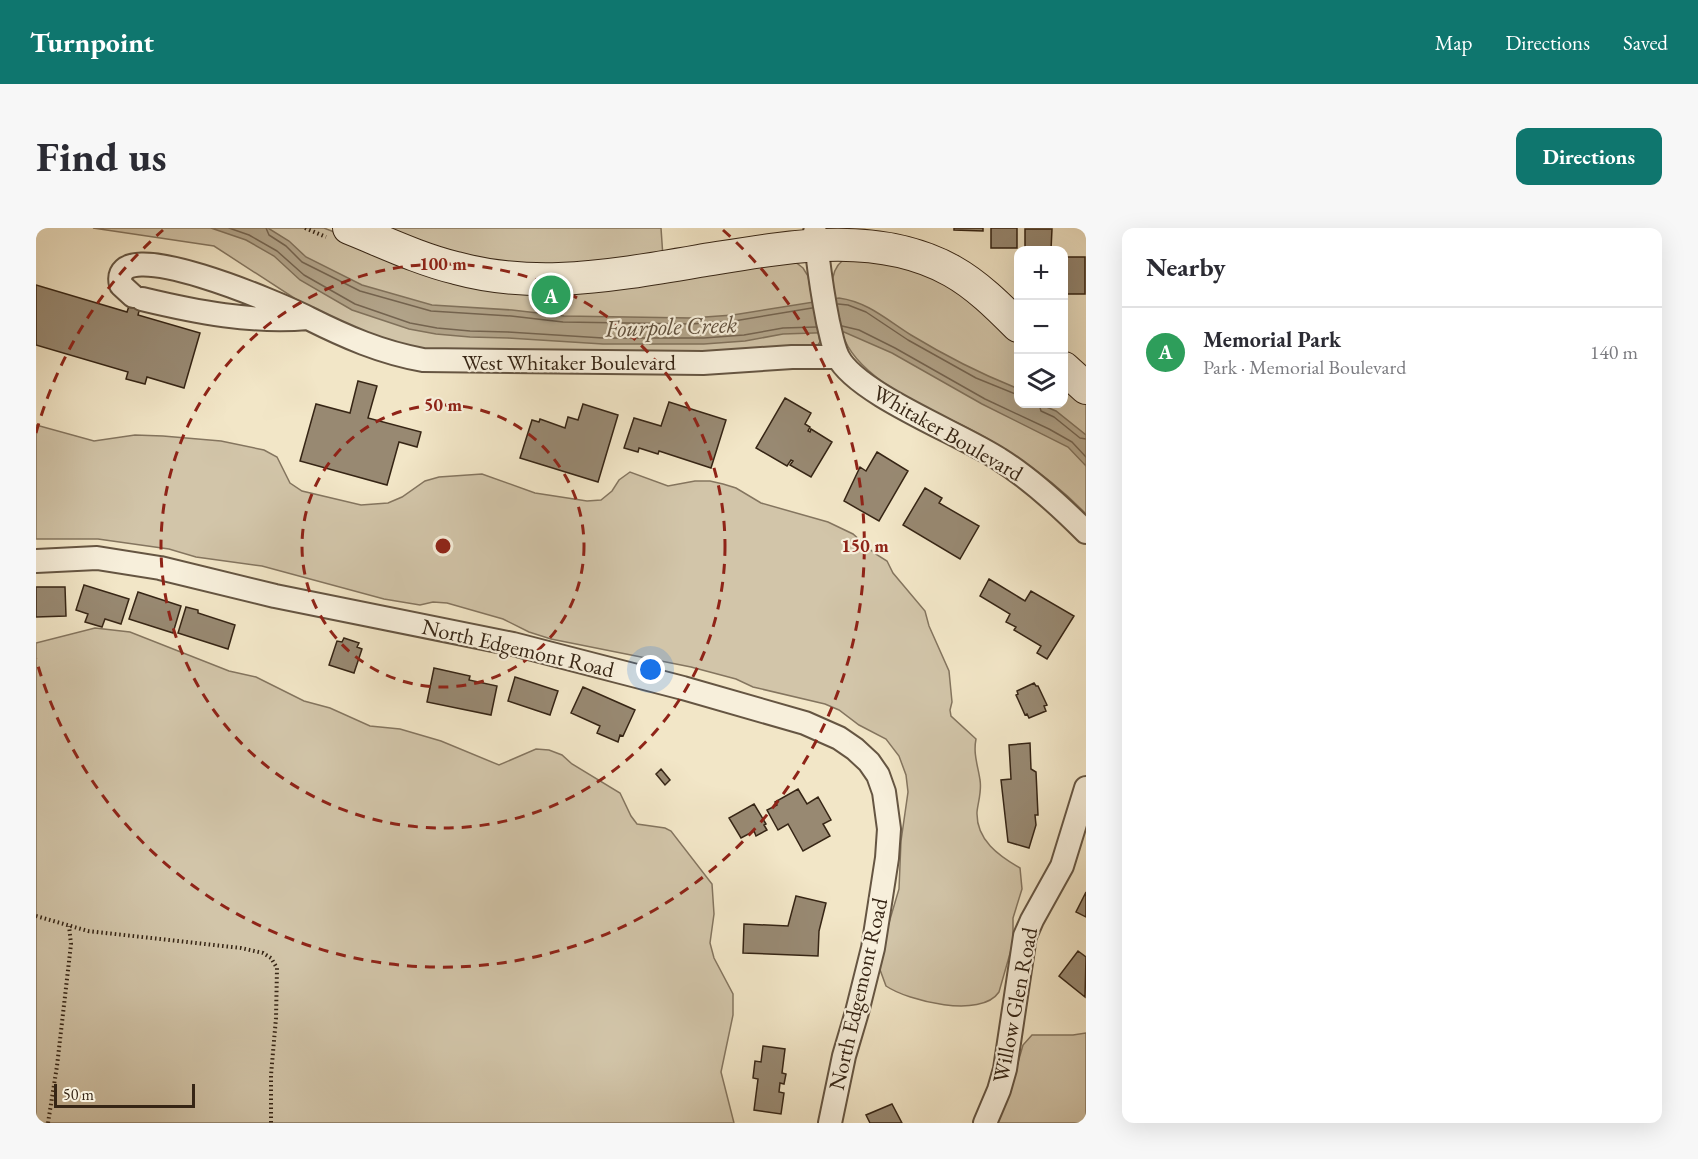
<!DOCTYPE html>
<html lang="en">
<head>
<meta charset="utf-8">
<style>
  body { margin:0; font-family:"EB Garamond",serif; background:#f7f7f7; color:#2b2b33 }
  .controls { position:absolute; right:18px; top:18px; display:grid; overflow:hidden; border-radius:12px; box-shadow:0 6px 24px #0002 }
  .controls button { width:54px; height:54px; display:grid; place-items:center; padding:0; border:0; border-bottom:2px solid #e1e1e2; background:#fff; color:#2b2b33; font:30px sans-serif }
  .scale { position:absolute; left:18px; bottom:15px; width:141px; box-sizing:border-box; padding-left:6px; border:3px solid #362515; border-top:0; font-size:16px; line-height:21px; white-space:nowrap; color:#362515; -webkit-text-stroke:4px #f7efdb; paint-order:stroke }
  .you { position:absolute; left:615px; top:442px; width:21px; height:21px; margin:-15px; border:4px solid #fff; border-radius:50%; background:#1a73e8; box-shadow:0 0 0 9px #1a73e833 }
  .badge { display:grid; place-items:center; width:39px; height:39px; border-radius:50%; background:#0f766e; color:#fff; font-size:20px; font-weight:700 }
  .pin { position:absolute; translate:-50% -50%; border:3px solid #fff; box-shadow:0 2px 6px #0006 }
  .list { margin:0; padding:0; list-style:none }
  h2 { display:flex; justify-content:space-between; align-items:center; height:78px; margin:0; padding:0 24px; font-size:26px }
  h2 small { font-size:20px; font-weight:400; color:#7c7c81 }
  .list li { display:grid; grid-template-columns:39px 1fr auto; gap:18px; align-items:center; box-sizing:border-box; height:90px; padding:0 24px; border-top:2px solid #e1e1e2 }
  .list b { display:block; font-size:22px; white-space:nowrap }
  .list p { margin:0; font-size:20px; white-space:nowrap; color:#7c7c81 }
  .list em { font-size:20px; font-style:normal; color:#7c7c81 }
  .icon { flex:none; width:33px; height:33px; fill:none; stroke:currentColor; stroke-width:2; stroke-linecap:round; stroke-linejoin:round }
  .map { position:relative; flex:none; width:1050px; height:895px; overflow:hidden; border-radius:12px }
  header { display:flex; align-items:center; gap:36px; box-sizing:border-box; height:84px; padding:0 30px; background:#0f766e; color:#fff }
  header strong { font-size:28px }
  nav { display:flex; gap:33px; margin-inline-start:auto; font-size:21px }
  .intro { display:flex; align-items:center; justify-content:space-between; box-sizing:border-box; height:144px; padding:0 36px }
  h1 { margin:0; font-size:42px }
  .button { padding:15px 27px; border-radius:12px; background:#0f766e; color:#fff; font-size:21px; font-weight:700 }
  main { display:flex; gap:36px; padding:0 36px }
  aside { flex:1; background:#fff; border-radius:12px; box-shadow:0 6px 24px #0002 }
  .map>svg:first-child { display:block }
  .green { fill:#d2c5a9; stroke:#84755f; stroke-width:1.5 }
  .water { fill:#b2a48a; stroke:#80715b; stroke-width:1.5 }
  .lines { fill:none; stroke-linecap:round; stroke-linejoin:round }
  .shore { stroke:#746450; stroke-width:1.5 }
  .building { fill:#988972; stroke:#362515; stroke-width:1.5 }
  .street-casing { stroke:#655542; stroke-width:26 }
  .secondary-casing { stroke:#362515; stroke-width:34 }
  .path { stroke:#362515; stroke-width:4; stroke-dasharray:1.5 3; stroke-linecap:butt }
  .street { stroke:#f7efdb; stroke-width:22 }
  .secondary { stroke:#f7efdb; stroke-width:32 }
  .ring { fill:none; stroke:#8f2418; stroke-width:3; stroke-dasharray:10 8 }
  .labels { text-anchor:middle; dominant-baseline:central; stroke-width:4.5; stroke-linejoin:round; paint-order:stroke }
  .street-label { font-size:22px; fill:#362515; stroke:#f7efdb }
  .water-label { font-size:24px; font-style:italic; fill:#61513e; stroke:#f7efdb }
  .centre { fill:#8f2418; stroke:#f7efdb; stroke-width:3 }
  .ring-label { font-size:18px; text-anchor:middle; font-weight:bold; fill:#8f2418; stroke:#f7efdb; stroke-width:4.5; stroke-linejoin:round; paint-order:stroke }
</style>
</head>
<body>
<header>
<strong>Turnpoint</strong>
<nav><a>Map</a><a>Directions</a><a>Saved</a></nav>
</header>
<div class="intro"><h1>Find us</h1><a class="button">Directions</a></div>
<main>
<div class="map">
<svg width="1050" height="895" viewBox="0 0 1050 895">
  <rect width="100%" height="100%" fill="#f2e6c7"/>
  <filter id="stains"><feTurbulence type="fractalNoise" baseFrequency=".00333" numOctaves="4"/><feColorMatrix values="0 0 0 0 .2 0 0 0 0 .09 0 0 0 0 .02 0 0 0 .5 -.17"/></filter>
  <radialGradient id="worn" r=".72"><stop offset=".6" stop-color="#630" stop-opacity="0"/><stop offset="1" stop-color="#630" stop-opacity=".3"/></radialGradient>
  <path class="green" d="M57,0H288L414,49L758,33L767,40L772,48L784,114L781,118L664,125L404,124L351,115L275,81L178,18Z
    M340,0H625L627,29L545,38L458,37Z
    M846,31L909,53L982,112V176H1028V154L1050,175V286C1021,256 988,232 952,211C908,185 822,157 806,105C801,83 786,49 807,32Z
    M0,197L58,213L99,207L127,208L185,213L228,222L241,229L254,255L266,263L325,277L352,275L366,269L389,253L403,249L446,246L499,265L551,273L565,272L576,263L583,252L594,244L632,258L659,253H674L687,256L700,260L725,275L792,294L817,306L838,325L851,333L857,345L889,383L893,398L913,443L916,474L914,482L915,488L940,511C937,526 942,538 944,552C946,563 942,574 941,584C940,612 963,628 984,640L986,661L977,690V715L963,764C945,791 872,773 850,758L843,739L850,705L863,661L865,613L872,564L870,547L863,528L850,511L823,497L803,482L789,476L717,459L700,451L655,439L515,411L493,404L467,391L411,375L397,374L384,377L348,371L226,338L160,329L133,321L62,311H0Z
    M59,400L94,404L193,443L220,449L268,473L294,480L334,498L364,501L405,513L463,537L500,521L513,522L526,527L536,536L584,565L595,588L601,596L629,600L635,603L676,656L678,686L674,715L678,730L697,766V787L685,844L698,895H0V415Z
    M1050,805V895H958L977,852L987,817L996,807H1037Z"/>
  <path class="water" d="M175,0H232L253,13L270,29L326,57L396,77L476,82L528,88L655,90L697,87L803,70C832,74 851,92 875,107C908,127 943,145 978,159L982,164V176H1003L1020,183L1050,207V238L1032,219L946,176L856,125L808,104L747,106L709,113L668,116H567L472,110L434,109L400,106L373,101L316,82L264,52L238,28L210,12Z"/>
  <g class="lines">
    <path class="shore" d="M193,0L213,7L241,23L268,47L319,76L374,95L401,100L434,103L472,104L567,110H668L708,107L747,100L780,99
      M230,0L233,7L250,18L266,34L324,63L395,83L475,88L527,94L655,96L698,93L776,80
      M802,76L812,77L830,84L872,112L940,150L982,167
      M806,98L823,102L859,120L949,171L1013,201L1036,214L1050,229
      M1003,176L1005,183L1018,189L1044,210L1050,211"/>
  </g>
  <path class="building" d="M918,0H947V3L918,2Z
    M955,0H981V20H955Z
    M989,1H1016L1015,22H989Z
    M1028,29H1049V66H1028Z
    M0,57L91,84L100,57L109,60L102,87L164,105L148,160L111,149L109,156L90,151L92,144L0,117Z
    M322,153L341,158L332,190L385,204L381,219L363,214L351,257L264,233L280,176L314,185Z
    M749,170L775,185L769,196L774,199L772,203L774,204L775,201L796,214L775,249L754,237L757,233L755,232L751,238L720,220Z
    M633,174L690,192L675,240L623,223L622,226L603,220L602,224L588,220L598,190L625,198Z
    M547,176L582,187L562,254L484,230L496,192L503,194L504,191L529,200L532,189L542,192Z
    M841,224L872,243L843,293L808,273L824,239L830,243Z
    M889,260L906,270L903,275L943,298L924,331L867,297Z
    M953,351L989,373L995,363L1038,388L1011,431L1001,425L1005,418L978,402L980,399L970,394L974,386L944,368Z
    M48,357L93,371L85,396L69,391L66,399L49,394L52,386L40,382Z
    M0,359H29L30,388L0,389Z
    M102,364L145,378L137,405L93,391Z
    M150,379L162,382V385L199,397L192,421L142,405Z
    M308,410L323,415L321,419L326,421L318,445L293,437L301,413L306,414Z
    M398,440L434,448L433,452L461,458L455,487L391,474Z
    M479,449L522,463L514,487L472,473Z
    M998,455L1000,458H1002L1011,477L1008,478L1010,483L993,490L991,486L989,487L980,467L982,466L981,463Z
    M547,459L599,482L587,508L584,507L582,514L561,505L564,498L535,485Z
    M994,515L995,541L1000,544L1002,587H999L1000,597L993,620L972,614L965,552L975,551L973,517Z
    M625,541L634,552L629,557L620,546Z
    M762,561L771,576L782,569L795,592L787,596L794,608L767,623L752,596L742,602L731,582L741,577L739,574Z
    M718,576L730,596L728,597L731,602L720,608L718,603L705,610L693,590Z
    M1050,664V689L1040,684Z
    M760,668L790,675L783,703L782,728L707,725L708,696L752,698Z
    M1042,723L1050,729L1049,769L1023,748Z
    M727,818L749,821L746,845L750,846L748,856L744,855L743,864L748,865L745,886L718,882L722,851L717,850L719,833L725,834Z
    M856,876L866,895H834L830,887Z"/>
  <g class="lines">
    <defs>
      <path id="street" d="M779,4C782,35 786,64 792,94C795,106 797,119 802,129C821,166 925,206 963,231C995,251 1023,277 1050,304
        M97,68L85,57C71,0 251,79 272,90C216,95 160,84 106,71
        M272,90C310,109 344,124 387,132L667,135L756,129H802
        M0,333L61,330L124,340L239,368L477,416L647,460L769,495L803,510L819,521L833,534L842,547L848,564L853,601L851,630L837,720L821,784L808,828L794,895
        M949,895L963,862L969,841L989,708L996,692L1026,638L1050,560"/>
      <path id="secondary" d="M313,0C348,14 383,31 420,40C453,49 489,52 523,51C570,49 617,41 663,33C745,20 839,0 916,43C941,57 962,78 982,98
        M1028,140L1050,160"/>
    </defs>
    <use href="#street" class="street-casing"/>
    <use href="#secondary" class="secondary-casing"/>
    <path class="path" d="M269,0L290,9
      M0,688L52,703L205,720L227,725L235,730L241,740L240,790L235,847V895
      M12,895L21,838L35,716L33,698"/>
    <use href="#street" class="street"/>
    <use href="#secondary" class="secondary"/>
  </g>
  <g class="ring">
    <circle cx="407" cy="318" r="141"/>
    <circle cx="407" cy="318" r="282"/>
    <path d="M0 205A422 422 0 0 1 127 2M687 2A422 422 0 1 1 0 431"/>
  </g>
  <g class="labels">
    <g class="street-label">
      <text x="533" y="134">West Whitaker Boulevard</text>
      <text transform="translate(912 205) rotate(30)">Whitaker Boulevard</text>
      <text transform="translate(482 420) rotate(13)">North Edgemont Road</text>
      <text transform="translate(822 766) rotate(-77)">North Edgemont Road</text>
      <text transform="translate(979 777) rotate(-79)">Willow Glen Road</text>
    </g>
    <g class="water-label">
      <text transform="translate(635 98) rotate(-2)">Fourpole Creek</text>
    </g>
  </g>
  <circle cx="407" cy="318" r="9" class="centre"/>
  <g class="ring-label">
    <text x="407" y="42">100 m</text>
    <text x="407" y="183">50 m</text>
    <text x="829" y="324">150 m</text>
  </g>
  <rect width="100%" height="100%" filter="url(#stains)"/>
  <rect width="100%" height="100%" fill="url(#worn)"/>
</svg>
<div class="controls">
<button>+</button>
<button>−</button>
<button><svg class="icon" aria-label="layers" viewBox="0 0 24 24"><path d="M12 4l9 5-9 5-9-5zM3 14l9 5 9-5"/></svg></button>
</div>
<div class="scale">50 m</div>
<div class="you"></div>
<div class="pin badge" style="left:515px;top:67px;background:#2e9e5b">A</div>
</div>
<aside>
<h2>Nearby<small></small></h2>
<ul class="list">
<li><span class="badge" style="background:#2e9e5b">A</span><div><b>Memorial Park</b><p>Park · Memorial Boulevard</p></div><em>140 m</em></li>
</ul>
</aside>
</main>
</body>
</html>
